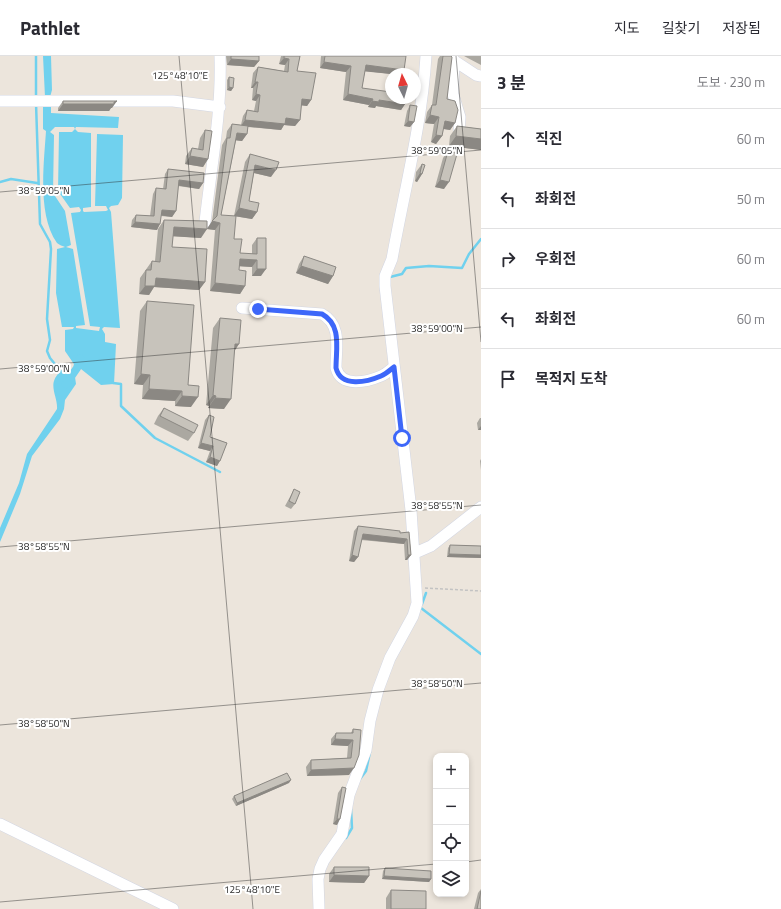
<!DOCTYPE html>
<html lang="ko">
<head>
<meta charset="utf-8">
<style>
  body { margin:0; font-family:"Titillium Web","Noto Sans KR",sans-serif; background:#f2f2f3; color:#2b2b33 }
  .controls { position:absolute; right:12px; bottom:12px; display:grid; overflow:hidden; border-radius:8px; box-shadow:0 2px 6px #0003 }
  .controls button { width:36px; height:36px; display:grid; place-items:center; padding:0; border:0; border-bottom:1px solid #e1e1e2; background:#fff; color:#2b2b33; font:20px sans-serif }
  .compass { position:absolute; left:385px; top:12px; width:36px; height:36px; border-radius:50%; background:#fff; box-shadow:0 2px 6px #0003; rotate:355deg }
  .stop { position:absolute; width:12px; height:12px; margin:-9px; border:3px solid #3d67f9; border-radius:50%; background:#fff }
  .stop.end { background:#3d67f9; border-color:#fff; box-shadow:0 1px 4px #0008 }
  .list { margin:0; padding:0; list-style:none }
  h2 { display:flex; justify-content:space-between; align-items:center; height:52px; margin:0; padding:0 16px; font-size:17px }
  h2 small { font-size:13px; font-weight:400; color:#7c7c81 }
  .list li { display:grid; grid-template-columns:26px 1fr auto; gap:12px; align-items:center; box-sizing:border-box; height:60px; padding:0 16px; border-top:1px solid #e1e1e2 }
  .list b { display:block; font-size:15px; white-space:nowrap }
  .list em { font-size:13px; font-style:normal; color:#7c7c81 }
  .icon { flex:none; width:22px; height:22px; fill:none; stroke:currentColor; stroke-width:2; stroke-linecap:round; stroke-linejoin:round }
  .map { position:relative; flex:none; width:481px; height:853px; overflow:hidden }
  header { display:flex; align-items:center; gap:24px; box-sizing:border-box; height:56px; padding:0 20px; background:#fff; border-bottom:1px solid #e1e1e2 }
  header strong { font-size:19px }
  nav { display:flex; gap:22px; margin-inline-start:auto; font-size:14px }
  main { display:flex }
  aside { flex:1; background:#fff }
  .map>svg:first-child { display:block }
  .water { fill:#70d1ee; fill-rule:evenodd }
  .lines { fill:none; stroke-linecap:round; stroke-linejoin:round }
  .stream { stroke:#70d1ee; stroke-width:2.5 }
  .canal { stroke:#70d1ee; stroke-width:8 }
  .minor-casing { stroke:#d2d6e3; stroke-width:12 }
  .path { stroke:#c3c3c3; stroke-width:1.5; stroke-dasharray:3 2; stroke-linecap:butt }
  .minor { stroke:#fff; stroke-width:11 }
  .wall { fill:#aba8a1 }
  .shaded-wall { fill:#8b8883 }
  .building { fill:#c7c3bb; stroke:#8b8883 }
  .route { stroke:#3d67f9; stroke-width:5 }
  .ticks { fill:none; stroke:#2a2a2a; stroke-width:1; stroke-opacity:0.45 }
  .ticks-label { font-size:10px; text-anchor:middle; fill:#2a2a2a; stroke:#fff; stroke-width:4; stroke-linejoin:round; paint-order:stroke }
</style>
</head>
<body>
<header>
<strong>Pathlet</strong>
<nav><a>지도</a><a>길찾기</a><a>저장됨</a></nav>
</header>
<main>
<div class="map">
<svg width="481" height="853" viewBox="0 0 481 853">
  <rect width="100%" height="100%" fill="#ece5dc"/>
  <path class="water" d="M43,0H51L52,34L50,41H45Z
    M43,47H51V57L119,61L118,72L76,71L75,73L78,76L91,77V151L83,152V155L84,156L106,155L108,154L106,150H95L97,78L123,79L122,142L118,149L111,150L109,152L111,156L120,272L104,271L102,273L105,278V286L116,288L114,328L101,329L81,313L78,314L65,295V274L73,273L74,271H62L56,237L57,193L65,191C63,190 59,189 57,187C37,159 44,107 46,75L43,73ZM55,71H74L75,73L72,76H59L58,135L70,152L79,151L81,154L80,156L71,157L90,270L100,271L99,275L76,272V270L85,269L73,193L66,191L71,189L65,155L53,137L54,79L50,76Z
    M59,317H65L75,321L76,328L65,344L64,353L60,363L32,400L20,438L0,486V472L19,427L27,398L57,353C58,340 47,329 59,317Z"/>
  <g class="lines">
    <path class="stream" d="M36,0V42
      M36,47L40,168L50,186L51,193L47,263L50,284L47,295L50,302L63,318
      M0,126L11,123L37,127
      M390,221L402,218L406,212L429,210L462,212L469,198L481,183
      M113,327L121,328V350L155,382L220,416
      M422,548L426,537
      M421,552L481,598
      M360,723L366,715L370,696
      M346,782L352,772L351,753"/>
    <path class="canal" d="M66,328L77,312L80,302"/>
    <defs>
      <path id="minor" d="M450,2L476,19L481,20
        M454,4L453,38L460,61L459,75
        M0,45H173L220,51
        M205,166C211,111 222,56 220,0
        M242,252L322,258C342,269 336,292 336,312C341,332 367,326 381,320C386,318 390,314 394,311
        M415,497L431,490L481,451
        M0,768L173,853
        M319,853L318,823L320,813L324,804L342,778L349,739L366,694L370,665L378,634L390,602L413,560L417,547L411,454L385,230V220L392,203C404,136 422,68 426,0"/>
    </defs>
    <use href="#minor" class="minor-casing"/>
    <path class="path" d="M425,532L481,535"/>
    <use href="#minor" class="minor"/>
  </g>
  <path class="wall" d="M226,0H259V5L254,11L227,9Z
    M281,0H300L297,15L311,44L307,50L301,49L300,64L295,70L284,69L281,74L248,71L247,78L242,85L236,84L221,159L240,197L252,198V189L257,182L261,220H252V211L239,210V214L245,230L240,238L210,235L215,174L207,173L212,166L222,89L226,82L227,75L232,68L241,69L243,60L247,54L254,55L256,45L252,44L253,32H251L253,17L258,11L284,15L285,9L279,8Z
    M321,0H406L391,18L365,15L362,32L405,48L401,54L376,50L375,52L368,51L369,49L343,44L346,16L320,12Z
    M440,0H451L447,43L455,67L450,74L443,73L442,80L436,88L431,86L434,68L425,67L427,56L432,49L438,3Z
    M464,0H481V9Z
    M229,21L233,32L231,35L227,34V24Z
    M63,45L112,52H111L109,55H58V52Z
    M410,49L414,66L410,71L404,70L407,55Z
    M457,70L481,73V94L449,90L450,80Z
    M205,74L208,103L203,111L185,108L186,100L192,92L198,93L200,82Z
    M448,95L444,133L435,131L443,102Z
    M250,98L271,121L254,117L249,145L257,156L252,163L234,160L245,106Z
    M422,108V118L417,126L415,125L416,116Z
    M168,113L203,127L199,133L178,130L176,155L172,161L161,160L157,174L131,171L132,164L136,159L150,160L153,138L156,132L163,133L165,118Z
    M164,164L201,182L173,180L172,191L205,226L199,234L154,231L149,239L139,238L140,222L152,205H155L158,173Z
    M304,200L333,220L328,228L296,217L299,208Z
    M147,245L188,329L191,351L175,350V345L142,343L143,329L134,328L140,255Z
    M220,262L235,294L224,353L208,352L209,350L206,349L213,272Z
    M164,352L194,377L188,385L154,368L158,360Z
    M209,359L210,381L227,387L217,410L206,406L210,395L198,392L205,364Z
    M480,362H481V374H478L477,367Z
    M481,403V414L480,405Z
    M294,433L295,448L291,453L285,450L291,439Z
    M358,470L400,477L409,476L411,499L407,504H405L404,488L361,484L358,501L354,506L349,505L354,475Z
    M450,489L481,490V502L447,501L448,492Z
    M353,673L361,674L349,719L307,720L306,711L311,704L347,702L348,690L331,689V683L336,677H351Z
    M289,727L236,750L232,743L234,740Z
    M342,731L337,769L333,768L338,737Z
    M334,811L369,820L364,827L329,826V818Z
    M385,812L431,823L429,826L382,823L383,815Z
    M481,833V853H474L478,837Z
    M391,834L426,853H386V842Z"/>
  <path class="shaded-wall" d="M284,2L289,3L285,9L279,8Z
    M231,3L259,5L254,11L227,9Z
    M324,6L351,10L346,16L320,12Z
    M366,9L404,14L401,18H391L361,15Z
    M255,26H258L253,32H251Z
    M229,31L233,32L231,35L227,34Z
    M256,38L260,39L256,45L252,44Z
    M348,38L373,43L369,49L343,44Z
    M302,43L311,44L307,50L298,49Z
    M379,44L405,48L401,54L376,50L375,52L368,51L372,45Z
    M117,45L112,52H111L109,55H58L63,48Z
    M430,59L439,61L434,68L425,67Z
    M286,62L300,64L295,70L284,69L281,74L241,70L245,64Z
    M408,65L414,66L410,71L404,70Z
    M445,65L455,67L450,74L439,72Z
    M237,77L247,78L242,85L232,84Z
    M436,79L442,80L436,88L431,86Z
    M456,80L481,83V94L449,90Z
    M190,100L208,103L203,111L185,108Z
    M255,109L276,114L271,121L250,116Z
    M420,117L422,118L417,126L415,125Z
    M179,124L203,127L199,133L175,129Z
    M440,124L449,126L444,133L435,131Z
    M239,152L257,156L252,163L234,160Z
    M162,154L176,155L172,161L158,159Z
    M212,165L220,167L215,174L207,173Z
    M135,166L160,168L157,174L131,171Z
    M174,171L207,173L201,182L168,180Z
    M240,203L257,204L252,211L235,210Z
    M301,210L333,220L328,228L296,217Z
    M257,213H266L261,220H252Z
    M156,222L205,226L199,234L154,231L149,239L139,238L145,230Z
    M215,227L245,230L240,238L210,235Z
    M235,288H239L232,299Z
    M141,318L150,319L143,329L134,328Z
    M149,333L182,335L175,345L142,343Z
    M213,339L216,340L209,350L206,349Z
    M182,340L198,341L191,351L175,350Z
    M215,342L231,343L224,353L208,352Z
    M481,370V374H478Z
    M201,387L213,390L210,395L198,392Z
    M210,401L220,405L217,410L206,406Z
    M363,478L407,483L404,488L359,483Z
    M449,498L481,499V502L447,501Z
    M352,499L358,501L354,506L349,505Z
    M408,499H411L407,504H405Z
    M335,683L353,684L348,690L331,689Z
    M354,712L349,719L307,720L311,714Z
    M291,724L289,727L236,750L237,747Z
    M337,763H340L337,769L333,768Z
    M334,819L369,820L364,827L329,826Z
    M384,820L431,823L429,826L382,823Z"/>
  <path class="building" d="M231,0H259V5L231,3Z
    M284,0H300L297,15L316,17L311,44L302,43L300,64L286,62L285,68L245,64L247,54L258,56L260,39L256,38L258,26H255L258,11L288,16L289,3L284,2Z
    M325,0H406L404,14L366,9L362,32L391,36V42H406L405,48L379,44V46L372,45L373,43L348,38L351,10L324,6Z
    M443,0H451L452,1L447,43L455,45L458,54L455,67L445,65L442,80L436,79L439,61L430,59L432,49H436Z
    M229,21L234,22L233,32L229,31Z
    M63,45H117L114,46V48H63Z
    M410,49L417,50L414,66L408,65Z
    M232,68L248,70L247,78L237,77L221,159L236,160L234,183H242L240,197L257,198V182H266V213H257V204L240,203L239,214L246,215L245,230L215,227L220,167L212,165L217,160L227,82H230Z
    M457,70L481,73V83L456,80Z
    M205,74L212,75L208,103L190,100L192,92L203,94Z
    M448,95L457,98L449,126L440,124Z
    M250,98L279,106L276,114L255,109L249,145L259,147L257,156L239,152Z
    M422,108L425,109L422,118L420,117Z
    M168,113L204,117L203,127L179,124L176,155L162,154L160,168L135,166L136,159L154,160L156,132L166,133Z
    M164,164L207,165V173L174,171L172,191L207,193L205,226L156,222L155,230H145L146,214H151L152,205L160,206Z
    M304,200L336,211L333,220L301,210Z
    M147,245L194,249L188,329L199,330L198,341L182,340V335L149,333L150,319L141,318Z
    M220,262L241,264L239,288H235L231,343L215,342L216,340L213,339Z
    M164,352L198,369L194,377L160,360Z
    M209,359L214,361L210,381L227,387L220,405L210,401L213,390L201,387Z
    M294,433L300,436L295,448L289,445Z
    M358,470L400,475V477L409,476L411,499H408L407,483L363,478L358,501L352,499Z
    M450,489L481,490V499L449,498Z
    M353,673L361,674L359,699L354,712L311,714V704L351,702L353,684L335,683L336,677H353Z
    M287,717L291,724L237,747L234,740Z
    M342,731L346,732L340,763H337Z
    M334,811H369V820L334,819Z
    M385,812L431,815V823L384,820Z
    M391,834L426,835V853H391Z
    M481,835V853H477Z"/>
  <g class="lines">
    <path class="route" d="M258,253L322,258C342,269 336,292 336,312C341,332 367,326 381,320C386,318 390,314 394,311L402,382"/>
  </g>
  <path class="ticks" d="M179,0L253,853M456,0L481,286M0,136L481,94M0,313L481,271M0,491L481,449M0,669L481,627M466,806L481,804M0,846L436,808"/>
  <g class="ticks-label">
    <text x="180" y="23">125°48'10"E</text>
    <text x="437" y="98">38°59'05"N</text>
    <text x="44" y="138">38°59'05"N</text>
    <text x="437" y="276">38°59'00"N</text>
    <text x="44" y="316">38°59'00"N</text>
    <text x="437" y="453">38°58'55"N</text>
    <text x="44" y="494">38°58'55"N</text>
    <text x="437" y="631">38°58'50"N</text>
    <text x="44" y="671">38°58'50"N</text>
    <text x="252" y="837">125°48'10"E</text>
  </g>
</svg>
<div class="controls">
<button>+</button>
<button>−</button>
<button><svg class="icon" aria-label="locate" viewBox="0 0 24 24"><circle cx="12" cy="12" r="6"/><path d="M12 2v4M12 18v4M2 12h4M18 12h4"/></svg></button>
<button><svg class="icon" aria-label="layers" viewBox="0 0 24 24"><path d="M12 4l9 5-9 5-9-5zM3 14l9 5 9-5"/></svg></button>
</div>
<svg class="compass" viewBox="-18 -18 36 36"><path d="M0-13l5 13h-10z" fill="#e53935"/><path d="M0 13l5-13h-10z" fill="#7c7c81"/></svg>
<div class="stop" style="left:402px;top:382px"></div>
<div class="stop end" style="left:258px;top:253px"></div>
</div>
<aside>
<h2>3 분<small>도보 · 230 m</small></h2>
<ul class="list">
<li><svg class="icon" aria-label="ahead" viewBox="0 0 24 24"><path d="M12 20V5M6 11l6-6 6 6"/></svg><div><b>직진</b></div><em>60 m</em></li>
<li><svg class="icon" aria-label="left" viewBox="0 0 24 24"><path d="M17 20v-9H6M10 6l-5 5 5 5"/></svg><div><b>좌회전</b></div><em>50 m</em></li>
<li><svg class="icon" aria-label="right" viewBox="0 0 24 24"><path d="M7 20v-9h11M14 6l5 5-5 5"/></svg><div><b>우회전</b></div><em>60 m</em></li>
<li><svg class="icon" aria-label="left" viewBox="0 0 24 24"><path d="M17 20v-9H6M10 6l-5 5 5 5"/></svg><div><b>좌회전</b></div><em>60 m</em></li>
<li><svg class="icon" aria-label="arrive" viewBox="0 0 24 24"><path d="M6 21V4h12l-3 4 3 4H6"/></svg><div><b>목적지 도착</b></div></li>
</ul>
</aside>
</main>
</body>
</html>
